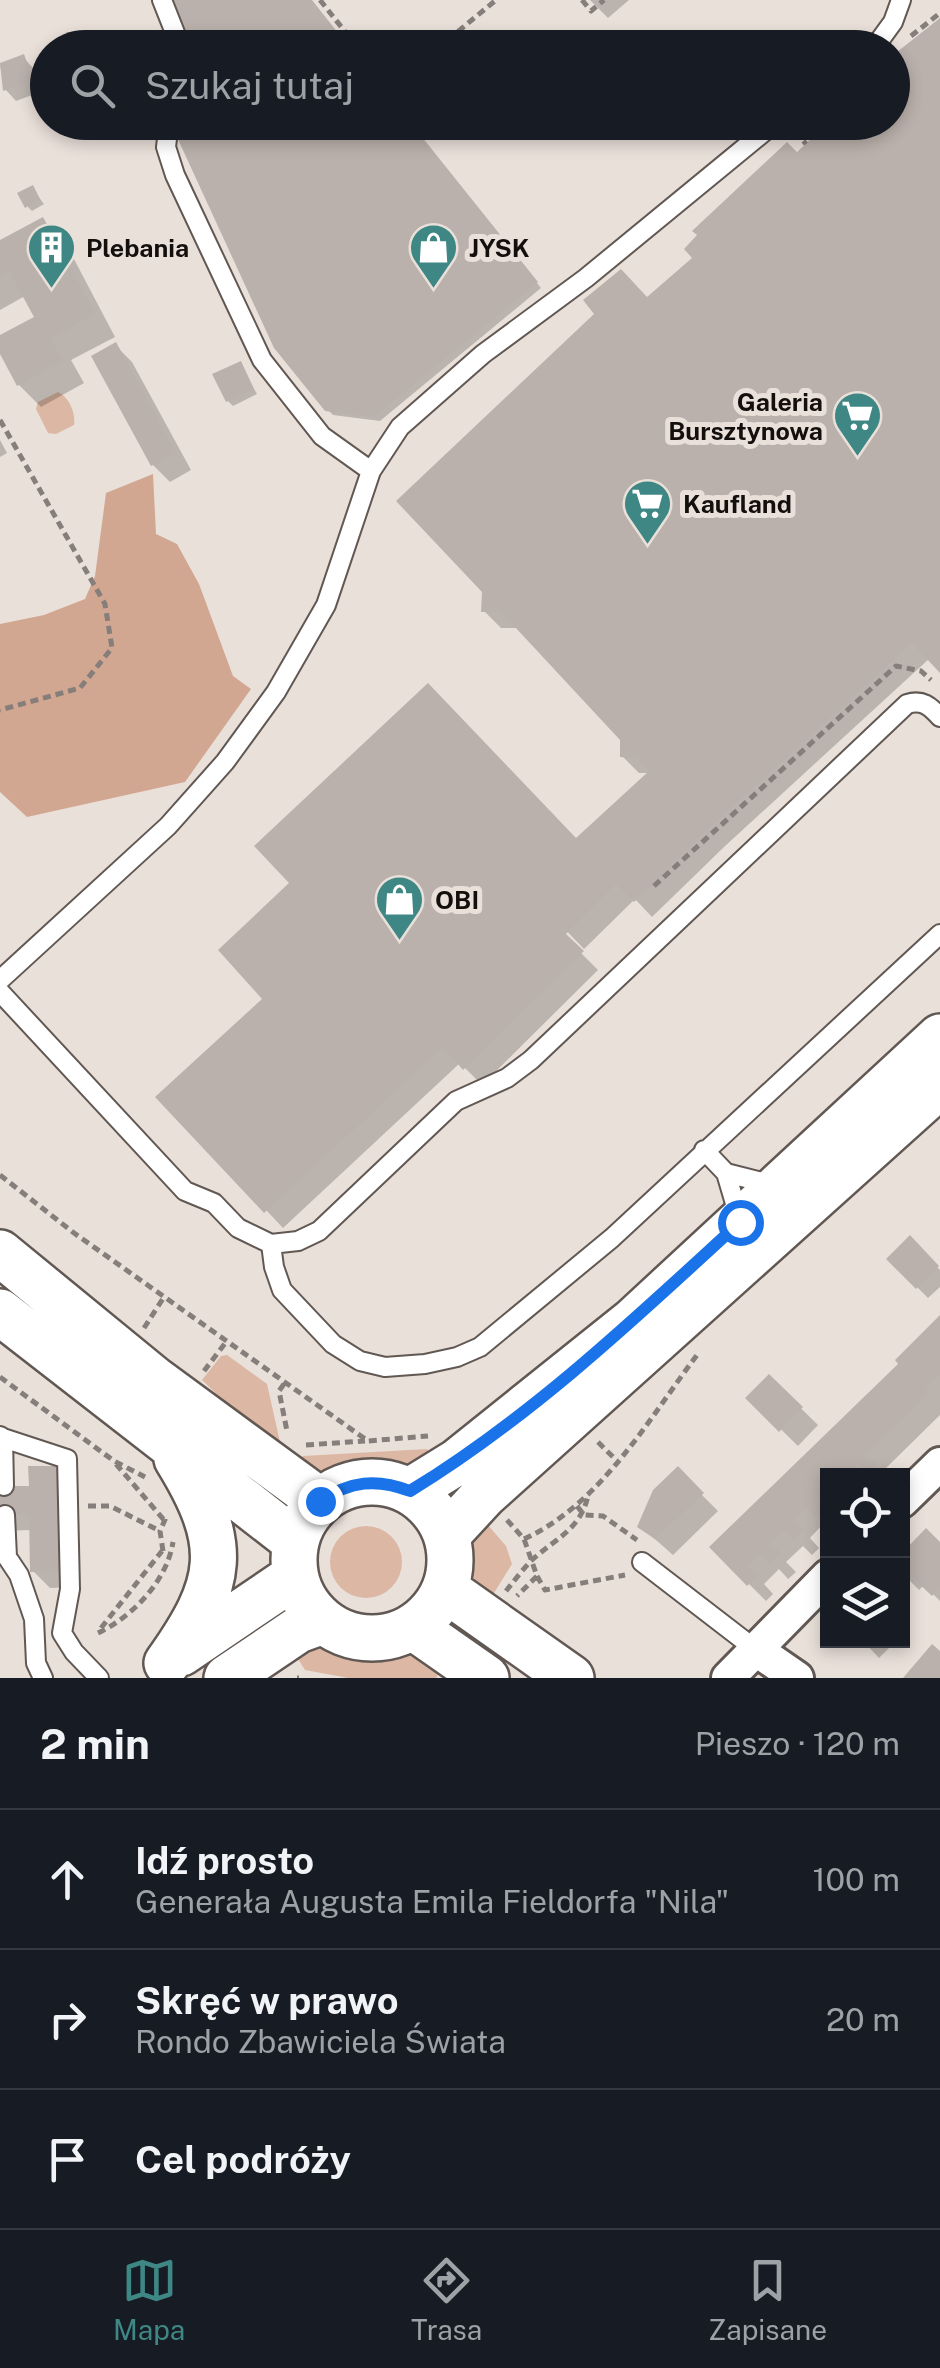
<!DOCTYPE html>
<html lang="pl">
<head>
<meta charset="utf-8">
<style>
  body { margin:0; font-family:"Public Sans",sans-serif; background:#20242c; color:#f1f3f6 }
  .controls { position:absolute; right:30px; bottom:30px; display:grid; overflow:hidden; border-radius:0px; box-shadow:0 5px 15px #0003 }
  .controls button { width:90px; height:90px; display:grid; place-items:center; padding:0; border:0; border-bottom:2px solid #363941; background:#171b24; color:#f1f3f6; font:50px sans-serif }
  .stop { position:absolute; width:30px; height:30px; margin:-22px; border:8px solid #1a73e8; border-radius:50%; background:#fff }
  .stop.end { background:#1a73e8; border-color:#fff; box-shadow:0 2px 10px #0008 }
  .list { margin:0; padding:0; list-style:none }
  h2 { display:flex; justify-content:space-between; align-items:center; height:130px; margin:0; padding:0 40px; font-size:42px }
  h2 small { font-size:32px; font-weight:400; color:#9ea1a6 }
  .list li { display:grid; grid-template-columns:65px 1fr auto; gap:30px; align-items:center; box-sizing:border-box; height:140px; padding:0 40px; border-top:2px solid #363941 }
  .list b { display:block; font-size:38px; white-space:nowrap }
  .list p { margin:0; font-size:32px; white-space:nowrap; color:#9ea1a6 }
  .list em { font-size:32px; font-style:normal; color:#9ea1a6 }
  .icon { flex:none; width:55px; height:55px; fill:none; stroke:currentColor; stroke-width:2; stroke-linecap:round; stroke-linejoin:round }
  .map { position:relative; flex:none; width:940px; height:1678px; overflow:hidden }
  .search { position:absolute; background:#171b24; box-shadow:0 5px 15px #0003; left:30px; right:30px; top:30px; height:110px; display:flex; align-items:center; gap:25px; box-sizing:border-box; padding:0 35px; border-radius:55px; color:#9ea1a6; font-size:38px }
  .sheet { height:550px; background:#171b24 }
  nav { display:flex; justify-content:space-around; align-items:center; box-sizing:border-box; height:140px; border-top:2px solid #363941; background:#171b24; font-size:28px; color:#9ea1a6 }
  nav a { display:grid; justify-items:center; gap:5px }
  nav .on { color:#3f8785 }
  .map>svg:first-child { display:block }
  .green { fill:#dcb7a4 }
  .forest { fill:#d2a791 }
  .shadow { fill:#0003 }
  .building { fill:#bbb1ac }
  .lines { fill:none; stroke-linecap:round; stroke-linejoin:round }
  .lane-casing { stroke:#615853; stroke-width:22 }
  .street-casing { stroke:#615853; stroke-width:38 }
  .secondary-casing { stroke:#615853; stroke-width:50 }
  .path { stroke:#857e7a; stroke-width:5; stroke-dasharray:8 5; stroke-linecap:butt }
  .lane { stroke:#fff; stroke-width:18 }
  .street { stroke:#fff; stroke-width:32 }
  .secondary { stroke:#fff; stroke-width:45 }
  .route { stroke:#1a73e8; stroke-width:12 }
  .labels { text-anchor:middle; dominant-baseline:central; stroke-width:10; stroke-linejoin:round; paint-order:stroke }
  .poi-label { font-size:25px; font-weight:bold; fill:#120f0d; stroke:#eae0da; text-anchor:start }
</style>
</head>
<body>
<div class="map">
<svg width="940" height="1678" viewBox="0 0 940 1678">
  <rect width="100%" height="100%" fill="#eae0da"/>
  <path class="green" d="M58,392C69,397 76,413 74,425L56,434L48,433L36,409L38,402Z
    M227,1355L267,1384L280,1442L274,1449L202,1380L221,1356Z
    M427,1449L432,1459L405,1473L367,1468L320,1475L294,1467L303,1456Z
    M481,1517L506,1546L512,1564L489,1601C465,1578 466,1545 481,1517Z
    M330 1562a36 36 0 1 1 72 0a36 36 0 1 1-72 0Z
    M311,1647L356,1654L411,1653L442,1668L436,1678H348L305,1670L293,1651Z"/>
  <path class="forest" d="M153,474L156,534L177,544L199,584L233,676L251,689L185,782L27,817L0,792V624L44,615L85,599L95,576L106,493Z"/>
  <path class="shadow" d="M590,0H629L608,18Z
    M940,22V670L930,658L724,847L652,917L635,899L584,949L559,923L555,927L598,970L482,1085L460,1063L283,1228L159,1097L576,841L650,773H639L622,756L623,739L519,628H501L484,611L648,300L696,258L797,156L892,122Z
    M23,57L34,69L43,91L16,101L5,89L0,65Z
    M408,122L541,288L380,421L333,415L327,409Z
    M32,188L44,204L32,211L27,206Z
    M43,220L65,242L115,337L71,360L84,383L41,407L19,385L0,349V338L37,318L25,296L0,310V240L2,242Z
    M115,345L132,362L191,470L170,482L153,465Z
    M240,364L257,394L233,406L228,401Z
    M0,440L7,453L0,457Z
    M910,1239L940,1270V1287L928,1298L889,1259Z
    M940,1319V1415L882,1472L886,1476H828V1525L825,1522L810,1538L819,1548L812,1555L803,1546L786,1562L796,1572L788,1579L779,1569L764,1584L773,1594L766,1601L712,1547L901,1364Z
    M769,1377L818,1425L798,1446L749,1398Z
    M61,1468L78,1485L80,1587L50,1588L33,1571L32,1530L0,1531L31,1488Z
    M677,1470L718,1511L673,1555L640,1526Z
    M940,1545V1601L924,1585L919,1590L902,1573Z
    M862,1640H897L879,1658Z"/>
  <path class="building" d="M173,0H312L350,48H192Z
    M940,18V673L912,643L707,830L634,902L616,884L566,934L584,951L463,1070L443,1047L264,1213L155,1097L262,999L218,950L289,883L254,846L428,683L576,838L649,771L637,758L620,757V740L501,612H481L482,592L396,501L594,314L583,300L621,269L647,297L692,258L684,249L697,235L692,231L787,142L797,152L815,135L805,124L807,122H892V56Z
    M24,54L33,80L3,91L0,63Z
    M179,122H410L538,282L374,417L325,411L274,348L176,135Z
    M33,185L40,199L25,208L17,193Z
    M43,217L95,314L51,338L63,361L17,386L0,354V335L34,317L9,271L0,276V240Z
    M116,342L176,453L151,466L91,356Z
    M241,361L254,389L226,402L212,374Z
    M910,1235L939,1266L916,1289L886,1259Z
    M940,1315V1375L925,1390L928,1394L865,1456L877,1463L867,1473L857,1463L845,1476H828V1487L815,1500L818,1502L820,1499L827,1507L817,1517L807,1507L792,1523L797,1522L804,1530L794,1540L784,1531L769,1546L771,1548L773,1546L781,1553L770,1564L760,1554L746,1568L748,1571L751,1568L758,1575L747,1586L709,1547L898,1364L895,1360Z
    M769,1374L803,1407L779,1432L745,1398Z
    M28,1466H62L64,1571L30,1572L29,1514L0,1515V1486H29Z
    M678,1466L704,1493L655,1539L637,1527L653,1490Z
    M926,1528L940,1542V1588L932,1596L911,1576L907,1581L902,1577V1553Z
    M932,1644L940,1651V1678H903Z"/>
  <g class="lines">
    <defs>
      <path id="lane" d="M162,0L181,48
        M874,48L893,22L901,0
        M169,122L166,147L175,175L262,360L322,436L371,471
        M0,980L168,826L225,762L276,692L326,605L371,471L400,427L483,354L586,278L776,122
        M0,992L185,1191L214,1203L238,1228L271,1244L274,1267L282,1290L333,1344L360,1361L385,1367L425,1364L457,1357L480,1347L612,1238L940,934
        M704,1150L726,1173L739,1217
        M726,1173L774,1185
        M271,1244L298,1241L319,1231L456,1101L507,1078L531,1060L907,704C922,699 930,706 940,717
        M0,1436L3,1438L4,1486
        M3,1438L67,1459L70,1589L62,1633L74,1652L99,1678
        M5,1515L7,1557L19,1575L34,1619L36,1663L43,1678
        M642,1562L755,1649"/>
      <path id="street" d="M902,1501L940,1464
        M755,1649L797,1678
        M728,1678L828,1576"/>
      <path id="secondary" d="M0,1253L155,1380L320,1501
        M0,1312L296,1542
        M294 1560a78 78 0 1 1 156 0a78 78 0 1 1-156 0Z
        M410,1491L457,1462L633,1321L940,1037
        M447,1535L484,1495L940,1085
        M445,1589L571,1678
        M413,1627L486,1678
        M181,1653L295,1576
        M167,1663C224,1583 230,1545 177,1459
        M227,1678L298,1630L323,1621"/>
    </defs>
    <use href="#lane" class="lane-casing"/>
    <use href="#street" class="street-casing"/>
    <use href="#secondary" class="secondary-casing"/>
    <path class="path" d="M320,0L358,48
      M582,0L591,11L604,0
      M911,36L940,13
      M438,48L496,0
      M795,131L806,144
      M0,420L105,604L112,648L80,688L0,710
      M654,886L896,666L921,671L931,680
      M0,1175L74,1233L368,1441L428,1436
      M144,1328L164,1297
      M204,1371L226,1342
      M0,1377L114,1461L145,1477
      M284,1384L279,1391L287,1431
      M598,1442L617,1461
      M306,1445L365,1441
      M116,1464L164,1520
      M88,1506H110L160,1531
      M577,1506L584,1515L603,1516L637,1540
      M507,1520L524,1539L537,1576L517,1596
      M524,1539C601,1504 648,1420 697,1355
      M163,1551L160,1531L167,1515
      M537,1576L545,1590L625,1575
      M506,1591C514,1581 523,1569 532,1560C556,1538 580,1530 588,1496
      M101,1628L162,1551
      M98,1633C132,1617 167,1581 173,1542
      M297,1678H299"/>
    <use href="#lane" class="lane"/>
    <use href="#street" class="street"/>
    <use href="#secondary" class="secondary"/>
  </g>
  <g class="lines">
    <path class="route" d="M320,1501C351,1481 376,1478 410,1491C530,1418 637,1317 740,1222"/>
  </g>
  <defs>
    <symbol id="building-pin" viewBox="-11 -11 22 30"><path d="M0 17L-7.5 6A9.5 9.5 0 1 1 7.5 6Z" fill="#3f8785" stroke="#eae0da"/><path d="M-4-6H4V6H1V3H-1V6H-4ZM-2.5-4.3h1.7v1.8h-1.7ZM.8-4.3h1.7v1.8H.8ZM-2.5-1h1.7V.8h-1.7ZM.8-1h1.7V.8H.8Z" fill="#fff"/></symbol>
    <symbol id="shop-pin" viewBox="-11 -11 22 30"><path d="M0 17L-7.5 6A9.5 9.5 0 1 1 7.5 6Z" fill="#3f8785" stroke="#eae0da"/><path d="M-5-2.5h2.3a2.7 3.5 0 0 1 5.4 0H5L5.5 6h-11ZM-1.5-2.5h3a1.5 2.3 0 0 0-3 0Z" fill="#fff"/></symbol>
    <symbol id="supermarket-pin" viewBox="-11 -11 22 30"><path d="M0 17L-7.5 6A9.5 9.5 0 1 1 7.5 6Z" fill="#3f8785" stroke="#eae0da"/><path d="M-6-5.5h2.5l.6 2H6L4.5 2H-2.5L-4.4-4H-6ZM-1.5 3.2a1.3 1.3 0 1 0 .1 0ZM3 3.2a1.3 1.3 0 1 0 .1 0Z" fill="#fff"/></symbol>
  </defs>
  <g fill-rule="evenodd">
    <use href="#building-pin" x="24" y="220" width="55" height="75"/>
    <use href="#shop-pin" x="406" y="220" width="55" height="75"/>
    <use href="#supermarket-pin" x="830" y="388" width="55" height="75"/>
    <use href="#supermarket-pin" x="620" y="476" width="55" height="75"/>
    <use href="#shop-pin" x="372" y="872" width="55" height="75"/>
  </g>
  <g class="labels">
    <g class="poi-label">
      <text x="86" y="248">Plebania</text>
      <text x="469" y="248">JYSK</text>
      <text x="823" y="402" text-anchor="end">Galeria<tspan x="823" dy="29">Bursztynowa</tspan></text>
      <text x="683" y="504">Kaufland</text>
      <text x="435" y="900">OBI</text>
    </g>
  </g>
</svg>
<div class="controls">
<button><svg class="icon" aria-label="locate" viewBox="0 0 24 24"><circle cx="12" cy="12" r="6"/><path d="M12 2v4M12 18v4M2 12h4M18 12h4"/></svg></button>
<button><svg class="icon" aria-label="layers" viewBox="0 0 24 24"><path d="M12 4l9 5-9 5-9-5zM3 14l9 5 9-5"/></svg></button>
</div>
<div class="stop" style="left:740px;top:1222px"></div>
<div class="stop end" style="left:320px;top:1501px"></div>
<div class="search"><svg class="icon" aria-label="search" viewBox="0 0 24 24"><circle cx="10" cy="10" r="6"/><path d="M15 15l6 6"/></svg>Szukaj tutaj</div>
</div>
<section class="sheet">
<h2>2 min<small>Pieszo · 120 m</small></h2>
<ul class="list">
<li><svg class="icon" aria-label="ahead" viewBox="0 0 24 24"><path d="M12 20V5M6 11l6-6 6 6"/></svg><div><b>Idź prosto</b><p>Generała Augusta Emila Fieldorfa &quot;Nila&quot;</p></div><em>100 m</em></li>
<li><svg class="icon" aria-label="right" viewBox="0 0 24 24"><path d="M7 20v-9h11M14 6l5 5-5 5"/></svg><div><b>Skręć w prawo</b><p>Rondo Zbawiciela Świata</p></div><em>20 m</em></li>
<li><svg class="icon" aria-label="arrive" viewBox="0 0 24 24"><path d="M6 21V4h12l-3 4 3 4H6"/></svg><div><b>Cel podróży</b></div></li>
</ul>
</section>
<nav>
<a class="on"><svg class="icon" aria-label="map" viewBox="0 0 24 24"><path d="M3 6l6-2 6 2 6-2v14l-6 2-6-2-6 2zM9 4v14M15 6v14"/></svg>Mapa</a>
<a><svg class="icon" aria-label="directions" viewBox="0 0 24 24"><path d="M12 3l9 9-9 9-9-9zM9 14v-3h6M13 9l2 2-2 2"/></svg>Trasa</a>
<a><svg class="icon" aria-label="saved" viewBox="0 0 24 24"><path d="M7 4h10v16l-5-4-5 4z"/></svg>Zapisane</a>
</nav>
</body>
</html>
